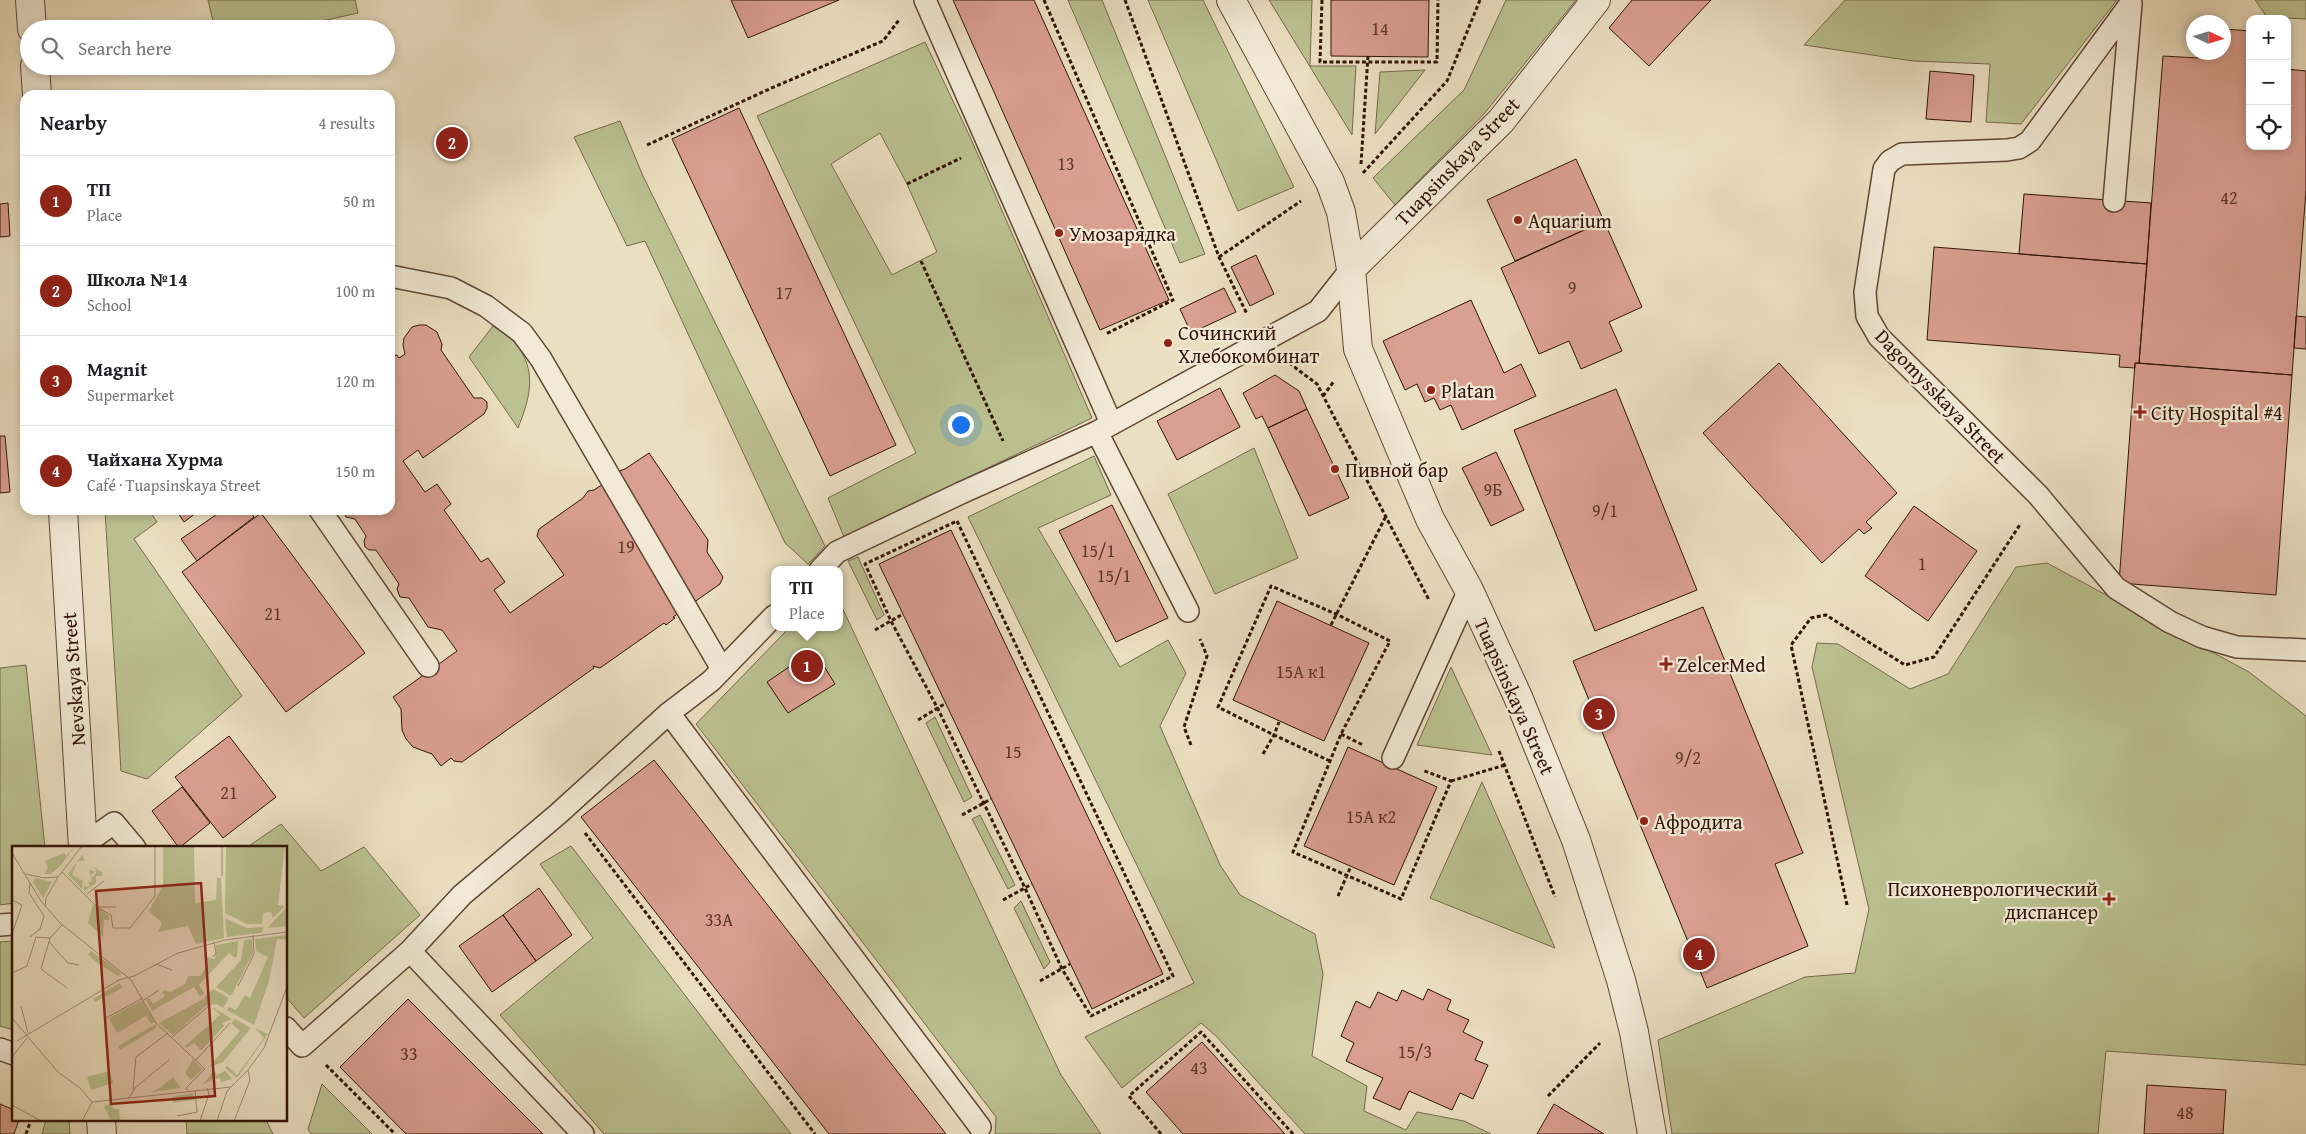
<!DOCTYPE html>
<html lang="en">
<head>
<meta charset="utf-8">
<style>
  body { margin:0; font-family:"Gentium Book Plus",serif; background:#f2f2f2; color:#202124 }
  .controls { position:absolute; right:15px; top:15px; display:grid; overflow:hidden; border-radius:10px; box-shadow:0 2px 8px #0003 }
  .controls button { width:45px; height:45px; display:grid; place-items:center; padding:0; border:0; border-bottom:1px solid #e0e0e0; background:#fff; color:#202124; font:25px sans-serif }
  .compass { position:absolute; left:2186px; top:15px; width:45px; height:45px; border-radius:50%; background:#fff; box-shadow:0 2px 8px #0003; rotate:94deg }
  .you { position:absolute; left:960px; top:424px; width:18px; height:18px; margin:-12px; border:4px solid #fff; border-radius:50%; background:#1a73e8; box-shadow:0 0 0 8px #1a73e833 }
  .badge { display:grid; place-items:center; width:32px; height:32px; border-radius:50%; background:#8f2418; color:#fff; font-size:16px; font-weight:700 }
  .pin { position:absolute; translate:-50% -50%; border:2px solid #fff; box-shadow:0 1px 5px #0006 }
  .popup { position:absolute; left:771px; top:566px; width:72px; height:65px; box-sizing:border-box; display:grid; place-content:center; border-radius:10px; background:#fff; filter:drop-shadow(0 1px 4px #0005); font-size:16px; white-space:nowrap; color:#757577 }
  .popup b { font-size:19px; color:#202124 }
  .popup::after { content:''; position:absolute; left:50%; top:100%; margin-left:-10px; border:10px solid transparent; border-top-color:#fff }
  .list { margin:0; padding:0; list-style:none }
  h2 { display:flex; justify-content:space-between; align-items:center; height:65px; margin:0; padding:0 20px; font-size:21px }
  h2 small { font-size:16px; font-weight:400; color:#757577 }
  .list li { display:grid; grid-template-columns:32px 1fr auto; gap:15px; align-items:center; box-sizing:border-box; height:90px; padding:0 20px; border-top:1px solid #e0e0e0 }
  .list b { display:block; font-size:19px; white-space:nowrap }
  .list p { margin:0; font-size:16px; white-space:nowrap; color:#757577 }
  .list em { font-size:16px; font-style:normal; color:#757577 }
  .icon { flex:none; width:28px; height:28px; fill:none; stroke:currentColor; stroke-width:2; stroke-linecap:round; stroke-linejoin:round }
  .map { position:relative; flex:none; width:2306px; height:1134px; overflow:hidden }
  .search { position:absolute; background:#fff; box-shadow:0 2px 8px #0003; left:20px; top:20px; width:375px; height:55px; display:flex; align-items:center; gap:12px; box-sizing:border-box; padding:0 18px; border-radius:28px; color:#757577; font-size:19px }
  .panel { position:absolute; background:#fff; box-shadow:0 2px 8px #0003; left:20px; top:90px; width:375px; height:425px; border-radius:15px }
  .map>svg:first-child { display:block }
  .green { fill:#bbc190; stroke:#766a4c; fill-rule:evenodd }
  .building { fill:#d99f90; stroke:#311307 }
  .lines { fill:none; stroke-linecap:round; stroke-linejoin:round }
  .service-casing { stroke:#604636; stroke-width:24 }
  .minor-casing { stroke:#604636; stroke-width:30 }
  .tertiary-casing { stroke:#604636; stroke-width:30 }
  .path { stroke:#311307; stroke-width:3; stroke-dasharray:4 2.5; stroke-linecap:butt }
  .service { stroke:#f2ead7; stroke-width:21 }
  .minor { stroke:#f2ead7; stroke-width:28 }
  .tertiary { stroke:#f2ead7; stroke-width:28 }
  .poi-dot { fill:#8f2418; stroke:#f2ead7; stroke-width:2 }
  .labels { text-anchor:middle; dominant-baseline:central; stroke-width:4.5; stroke-linejoin:round; paint-order:stroke }
  .number-label { font-size:18px; fill:#5b3629 }
  .street-label { font-size:20px; fill:#311307; stroke:#f2ead7 }
  .poi-label { font-size:20px; fill:#311307; stroke:#f2ead7; text-anchor:start }
  .inset-road { fill:none; stroke:#a18d77; stroke-width:1 }
  .view { fill:#8f2418; fill-opacity:0.15; stroke:#8f2418; stroke-width:2.5 }
  .inset-edge { fill:none; stroke:#311307; stroke-width:2.5 }
</style>
</head>
<body>
<div class="map">
<svg width="2306" height="1134" viewBox="0 0 2306 1134">
  <rect width="100%" height="100%" fill="#ebdfc1"/>
  <filter id="stains"><feTurbulence type="fractalNoise" baseFrequency=".004" numOctaves="4"/><feColorMatrix values="0 0 0 0 .2 0 0 0 0 .09 0 0 0 0 .02 0 0 0 .5 -.17"/></filter>
  <radialGradient id="worn" r=".72"><stop offset=".6" stop-color="#630" stop-opacity="0"/><stop offset="1" stop-color="#630" stop-opacity=".3"/></radialGradient>
  <path class="green" d="M208,0H355L358,13L286,29H215Z
    M1068,0H1102L1205,254L1180,263Z
    M1148,0H1203L1294,187L1238,211Z
    M1269,0H1312L1310,66H1356L1352,135Z
    M1506,0H1576L1484,114L1395,205L1373,178L1464,90Z
    M1845,0H2117L2021,124L1986,122L1990,64L1913,61L1804,45Z
    M2255,0H2306V19L2267,17Z
    M925,42L971,139L1092,418L844,537L828,498L916,453L757,116ZM880,133L907,184L937,252L892,275L831,164Z
    M1425,70L1375,134L1380,72Z
    M620,121L643,176L825,546L808,564L785,543L645,241L627,246L574,137Z
    M493,326C500,331 509,336 515,343C538,370 530,398 518,428L469,357Z
    M1254,448L1298,558L1215,594L1168,494Z
    M1094,456L1111,495L1038,528L1120,667L1168,640L1186,673L1160,726L1220,865L1240,895L1315,934L1323,974L1312,1056L1367,1086L1364,1111L1406,1130L1417,1112L1464,1121L1491,1134H1305L1216,1036L1201,1023L1122,1088L1085,1037L1194,983L968,517Z
    M105,510H149L157,522L134,539L242,696L147,779L121,771Z
    M858,557L884,615L877,620L848,561Z
    M2047,563L2249,672L2306,716V1065L2106,1051L2098,1134H1672L1658,1040L1805,977L1855,973L1869,909L1812,667L1817,643L1838,644L1910,689L1948,674L2016,567Z
    M840,603L1061,1075L1101,1134H995L996,1117L696,724L790,627H840Z
    M26,665L45,848H14V903L0,905V668Z
    M1451,667L1492,755L1417,745Z
    M935,717L972,797L964,802L926,723Z
    M1482,782L1555,948L1430,898Z
    M980,815L1015,885L1008,889L972,819Z
    M281,824L321,871L364,847L420,915L304,1018L286,997V848H246Z
    M571,846L791,1134H604L500,1015L593,938L540,864Z
    M1021,901L1050,962L1044,969L1014,908Z
    M14,941V1030L0,1026V942Z
    M322,1084L372,1134H311L308,1129Z
    M46,1120H69L70,1134H42Z
    M186,1120H266L273,1134H187Z"/>
  <path class="building" d="M731,0H839L748,38Z
    M953,0H1034L1169,300L1100,330Z
    M1331,0H1429L1428,57L1331,56Z
    M1632,0H1711L1649,66L1609,28Z
    M2224,29L2250,31V146H2287V69L2306,71V190L2292,375L2139,363L2163,56L2198,58V52H2224Z
    M1930,71L1974,75L1971,122L1926,119Z
    M739,108L896,445L830,476L672,139Z
    M1576,159L1604,221L1515,261L1487,200Z
    M2024,194L2151,203L2147,264L2019,254Z
    M8,203L10,236L0,237V204Z
    M1604,221L1642,307L1609,322L1622,351L1581,369L1569,341L1539,354L1501,268Z
    M1934,247L2147,264L2139,363H2135V368L2119,367L2120,355L1927,340Z
    M1256,255L1274,294L1250,306L1231,267Z
    M1224,288L1236,312L1191,333L1180,309Z
    M1471,300L1504,373L1521,364L1536,396L1462,430L1451,405L1440,410L1434,398L1425,402L1417,384L1405,390L1383,341Z
    M2296,316L2306,317V349L2294,348Z
    M419,325H426L437,332L442,344L441,350L474,398H482L487,402V408L484,414L423,458L418,450L403,461L425,492L437,484L451,504L444,510L481,562L488,558L505,582L494,590L510,613L564,575L537,536L539,529L583,498L588,491L594,490L614,477L616,472L625,469L649,453L708,540L707,552L723,577L720,584L673,617L675,618L666,625L664,623L600,668L593,666L594,668L462,762L454,761L451,758L441,766L432,754L413,747L406,739L402,730L401,709L393,697L457,651L442,630L428,627L409,598L400,597L397,589L399,584L376,550H369L365,547L364,541L366,536L355,519L346,517L343,510H390V356L397,355L399,358L405,354L403,345L404,338L412,327Z
    M1779,363L1897,493L1866,522L1872,528L1864,534L1859,529L1822,563L1703,433Z
    M2135,363L2292,375L2276,595L2119,583Z
    M1275,375L1299,391L1307,409L1268,428L1262,416L1256,419L1243,393Z
    M1220,388L1240,427L1177,460L1157,421Z
    M1616,389L1697,590L1595,631L1514,430Z
    M1307,409L1349,498L1309,516L1268,428Z
    M0,436H5L10,492L0,493Z
    M1496,452L1524,510L1491,526L1462,468Z
    M1112,505L1168,618L1116,642L1059,531Z
    M1914,506L1977,551L1928,621L1865,576Z
    M176,510H200L184,522Z
    M223,510H249L254,517L197,561L181,539Z
    M261,513L365,653L286,712L182,572Z
    M951,530L1163,974L1092,1009L879,564Z
    M1277,601L1369,643L1324,741L1233,700Z
    M1703,607L1803,853L1775,864L1808,946L1707,988L1573,661Z
    M814,650L835,684L788,713L767,682Z
    M229,736L276,797L223,838L175,777Z
    M1348,747L1437,787L1394,885L1304,846Z
    M654,760L692,808L946,1134H829L581,817Z
    M182,787L210,823L179,848L152,811Z
    M539,888L572,935L536,961L503,915Z
    M503,915L536,961L492,992L459,946Z
    M1428,989L1451,1000L1447,1010L1469,1020L1463,1032L1483,1042L1475,1060L1488,1065L1473,1099L1460,1093L1452,1110L1409,1091L1400,1110L1373,1098L1383,1078L1346,1061L1354,1043L1341,1036L1356,1001L1370,1008L1378,992L1397,1001L1402,990L1423,1000Z
    M408,999L543,1134H406L340,1067Z
    M1202,1042L1285,1134H1183L1146,1092Z
    M2147,1085L2226,1090L2223,1134H2144Z
    M0,1104L14,1110V1120H19L14,1134H0Z
    M1554,1104L1604,1134H1537Z"/>
  <g class="lines">
    <defs>
      <path id="service" d="M925,0L1111,423
        M2131,3L2030,141L2019,148L2007,150L1902,154L1890,161L1884,169L1865,292L1867,316L1879,337L2038,495L2116,588L2170,622L2202,637L2237,647L2306,650
        M2114,201L2131,4
        M390,276L451,288L486,306L522,333L541,359L722,669
        M1097,432L1188,611
        M320,510L428,666
        M820,570L837,552L961,493L1097,432L1318,311L1351,269
        M669,713L980,1127
        M1393,758L1469,590
        M83,845L114,823L135,848
        M0,925L14,924
        M410,951L583,1134
        M286,1028L302,1046L410,951L462,895L558,814L669,713L711,681L774,616
        M0,1049L14,1054"/>
      <path id="minor" d="M30,0L32,29
        M1231,0L1330,182L1341,212L1351,269
        M35,66L37,95
        M63,510L83,848
        M101,1120L102,1134"/>
      <path id="tertiary" d="M1596,0L1501,121L1351,269L1358,349L1430,519L1469,590L1518,697L1576,840L1621,980L1634,1032L1652,1134"/>
    </defs>
    <use href="#service" class="service-casing"/>
    <use href="#minor" class="minor-casing"/>
    <use href="#tertiary" class="tertiary-casing"/>
    <path class="path" d="M1044,0L1173,300L1106,334
      M1125,0L1219,257L1247,314
      M1322,0L1320,62H1437L1438,0
      M647,145L776,86L883,41L899,20
      M1361,164L1368,56
      M1363,173L1447,81L1480,0
      M907,184L961,158
      M1219,257L1301,201
      M921,261L1003,441
      M1289,363L1317,384L1429,600
      M1323,396L1334,381
      M957,521L1173,976L1091,1016L1062,969L1025,888L938,709L891,621L865,564Z
      M1331,625L1386,516
      M875,630L903,614
      M918,720L946,703
      M1341,734L1363,745
      M1191,745L1184,727L1207,656L1200,639
      M1499,751L1555,897
      M1263,754L1274,735L1279,722
      M1330,761L1274,735L1218,707L1271,586L1336,614L1390,641L1341,734L1293,852L1401,899L1451,781L1422,770
      M1451,781L1505,765
      M962,815L991,799
      M585,833L815,1134
      M1338,896L1351,866
      M1003,900L1032,884
      M1847,905L1791,645L1811,618L1826,615L1905,665L1934,657L2021,523
      M1040,981L1070,964
      M326,1065L395,1134
      M1548,1096L1600,1043
      M26,1134L31,1120
      M1161,1134L1129,1096L1201,1032L1293,1134"/>
    <use href="#service" class="service"/>
    <use href="#minor" class="minor"/>
    <use href="#tertiary" class="tertiary"/>
  </g>
  <g class="poi-dot">
    <circle cx="1518" cy="220" r="5"/>
    <circle cx="1059" cy="233" r="5"/>
    <circle cx="1168" cy="343" r="5"/>
    <circle cx="1431" cy="390" r="5"/>
    <path d="M2137.5 404.5h5v5h5v5h-5v5h-5v-5h-5v-5h5z"/>
    <circle cx="1335" cy="469" r="5"/>
    <path d="M1663.5 656.5h5v5h5v5h-5v5h-5v-5h-5v-5h5z"/>
    <circle cx="1644" cy="821" r="5"/>
    <path d="M2106.5 891.5h5v5h5v5h-5v5h-5v-5h-5v-5h5z"/>
  </g>
  <g class="labels">
    <g class="number-label">
      <text x="1380" y="28">14</text>
      <text x="1066" y="163">13</text>
      <text x="2229" y="197">42</text>
      <text x="1572" y="287">9</text>
      <text x="784" y="292">17</text>
      <text x="1493" y="489">9Б</text>
      <text x="1605" y="510">9/1</text>
      <text x="626" y="546">19</text>
      <text x="1098" y="550">15/1</text>
      <text x="1922" y="563">1</text>
      <text x="1114" y="575">15/1</text>
      <text x="273" y="613">21</text>
      <text x="1301" y="671">15А к1</text>
      <text x="1013" y="751">15</text>
      <text x="1688" y="757">9/2</text>
      <text x="229" y="792">21</text>
      <text x="1371" y="816">15А к2</text>
      <text x="719" y="919">33А</text>
      <text x="1415" y="1051">15/3</text>
      <text x="409" y="1053">33</text>
      <text x="1199" y="1067">43</text>
      <text x="2185" y="1112">48</text>
    </g>
    <g class="street-label">
      <text transform="translate(1457 161) rotate(-46)">Tuapsinskaya Street</text>
      <text transform="translate(1941 396) rotate(46)">Dagomysskaya Street</text>
      <text transform="translate(73 679) rotate(-94)">Nevskaya Street</text>
      <text transform="translate(1515 696) rotate(66)">Tuapsinskaya Street</text>
    </g>
    <g class="poi-label">
      <text x="1528" y="220">Aquarium</text>
      <text x="1069" y="233">Умозарядка</text>
      <text x="1178" y="332">Сочинский<tspan x="1178" dy="23">Хлебокомбинат</tspan></text>
      <text x="1441" y="390">Platan</text>
      <text x="2151" y="412">City Hospital #4</text>
      <text x="1345" y="469">Пивной бар</text>
      <text x="1677" y="664">ZelcerMed</text>
      <text x="1654" y="821">Афродита</text>
      <text x="2098" y="888" text-anchor="end">Психоневрологический<tspan x="2098" dy="23">диспансер</tspan></text>
    </g>
  </g>
  <g transform="translate(12 846)">
    <rect width="275" height="275" fill="#ebdfc1"/>
    <path d="M63,0L49,19L39,28H32L36,22L33,15L52,7L54,10ZM148,0H182L183,57L204,54L205,32H209L212,92L184,98L176,80L146,86L150,77L137,65L151,39V1ZM214,0H273L266,59L273,60L261,72L259,66L251,67L250,78H235L213,67ZM70,9L73,14L65,16L60,29L71,35L70,43L56,28ZM81,21L90,26V30H84V37L72,45V36L73,41L78,40L76,36H80L77,24L83,25L79,29L80,32L84,27V24ZM24,32L40,36L31,52L21,36ZM81,58L97,70V74H92L91,91L76,77ZM273,63L275,80L256,82L258,79ZM213,72L235,82L252,81L249,87L215,91ZM275,89V94L265,93L257,135L242,179L215,164L217,161L224,164L233,149L238,152L256,111L244,105L243,93ZM240,93L241,107L219,150L204,141L229,114L232,94ZM226,95L225,110L223,112L217,107L187,139L192,147L188,151L182,141L140,165L134,154L137,152L141,158L153,150L150,146L153,144L158,146L173,138L176,130H188L194,121L195,111L203,113L204,99ZM79,105L100,120L109,128L106,130L87,118L76,109ZM108,137L110,142L83,156L81,153ZM201,143L217,152L211,162L205,158L195,159L161,189L147,177L191,153ZM130,154L143,176L139,178L134,170L105,187L97,172ZM200,161L220,173L210,177L212,180L189,205L182,197L175,202L173,200L208,169ZM223,173L239,182L211,216L197,221L228,185L219,177ZM144,178V182L108,204L106,200ZM243,182L256,188L225,232L213,222L215,220L225,229L252,192ZM181,213L191,223L179,234L173,227ZM98,225L101,237L79,244L75,231ZM202,225L205,229L213,225L220,233L209,236L208,232L201,233L190,239ZM161,231L169,242L139,246L148,242ZM181,247L183,254L161,257L160,251ZM100,258L101,263H107L108,275H99L92,260Z" fill="#bbc190"/>
    <path class="inset-road" d="M0,7L29,55L47,76L119,134L144,177L193,223L174,242L176,245M50,26L85,61H104M14,28L32,32L46,31L70,0M210,30V0M75,48L92,35M0,54L10,59L0,88M33,61L34,52L46,31M85,61L99,69L101,82H118L143,50V0M50,79L38,92L29,123L55,142M18,91L28,83L32,70L17,47L18,37M37,96L56,117L67,119M201,111L204,107L202,96M144,118L160,124M0,127L15,120L24,91L38,92M226,140L242,108L241,89M132,154L147,144M9,160L16,187M0,172L46,226L68,242L80,256L219,241M92,173L131,152M160,191L197,160M5,195L107,134L122,130L166,107L213,94L275,86M0,211L15,192M184,214L218,177M121,244L124,211L156,187M116,253L124,241L157,214M0,259L29,275M165,270L185,266L183,244M70,275L80,256M188,275L197,248L195,242M205,275L215,245L236,224L252,202L275,141M222,275L238,234L236,224"/>
    <path class="view" d="M189,37L203,250L99,258L84,45Z"/>
    <rect width="275" height="275" class="inset-edge"/>
  </g>
  <rect width="100%" height="100%" filter="url(#stains)"/>
  <rect width="100%" height="100%" fill="url(#worn)"/>
</svg>
<div class="controls">
<button>+</button>
<button>−</button>
<button><svg class="icon" aria-label="locate" viewBox="0 0 24 24"><circle cx="12" cy="12" r="6"/><path d="M12 2v4M12 18v4M2 12h4M18 12h4"/></svg></button>
</div>
<svg class="compass" viewBox="-18 -18 36 36"><path d="M0-13l5 13h-10z" fill="#e53935"/><path d="M0 13l5-13h-10z" fill="#757577"/></svg>
<div class="you"></div>
<div class="pin badge" style="left:807px;top:666px">1</div>
<div class="popup"><b>ТП</b>Place</div>
<div class="pin badge" style="left:452px;top:143px">2</div>
<div class="pin badge" style="left:1599px;top:714px">3</div>
<div class="pin badge" style="left:1699px;top:954px">4</div>
<div class="search"><svg class="icon" aria-label="search" viewBox="0 0 24 24"><circle cx="10" cy="10" r="6"/><path d="M15 15l6 6"/></svg>Search here</div>
<section class="panel">
<h2>Nearby<small>4 results</small></h2>
<ul class="list">
<li><span class="badge">1</span><div><b>ТП</b><p>Place</p></div><em>50 m</em></li>
<li><span class="badge">2</span><div><b>Школа №14</b><p>School</p></div><em>100 m</em></li>
<li><span class="badge">3</span><div><b>Magnit</b><p>Supermarket</p></div><em>120 m</em></li>
<li><span class="badge">4</span><div><b>Чайхана Хурма</b><p>Café · Tuapsinskaya Street</p></div><em>150 m</em></li>
</ul>
</section>
</div>
</body>
</html>
